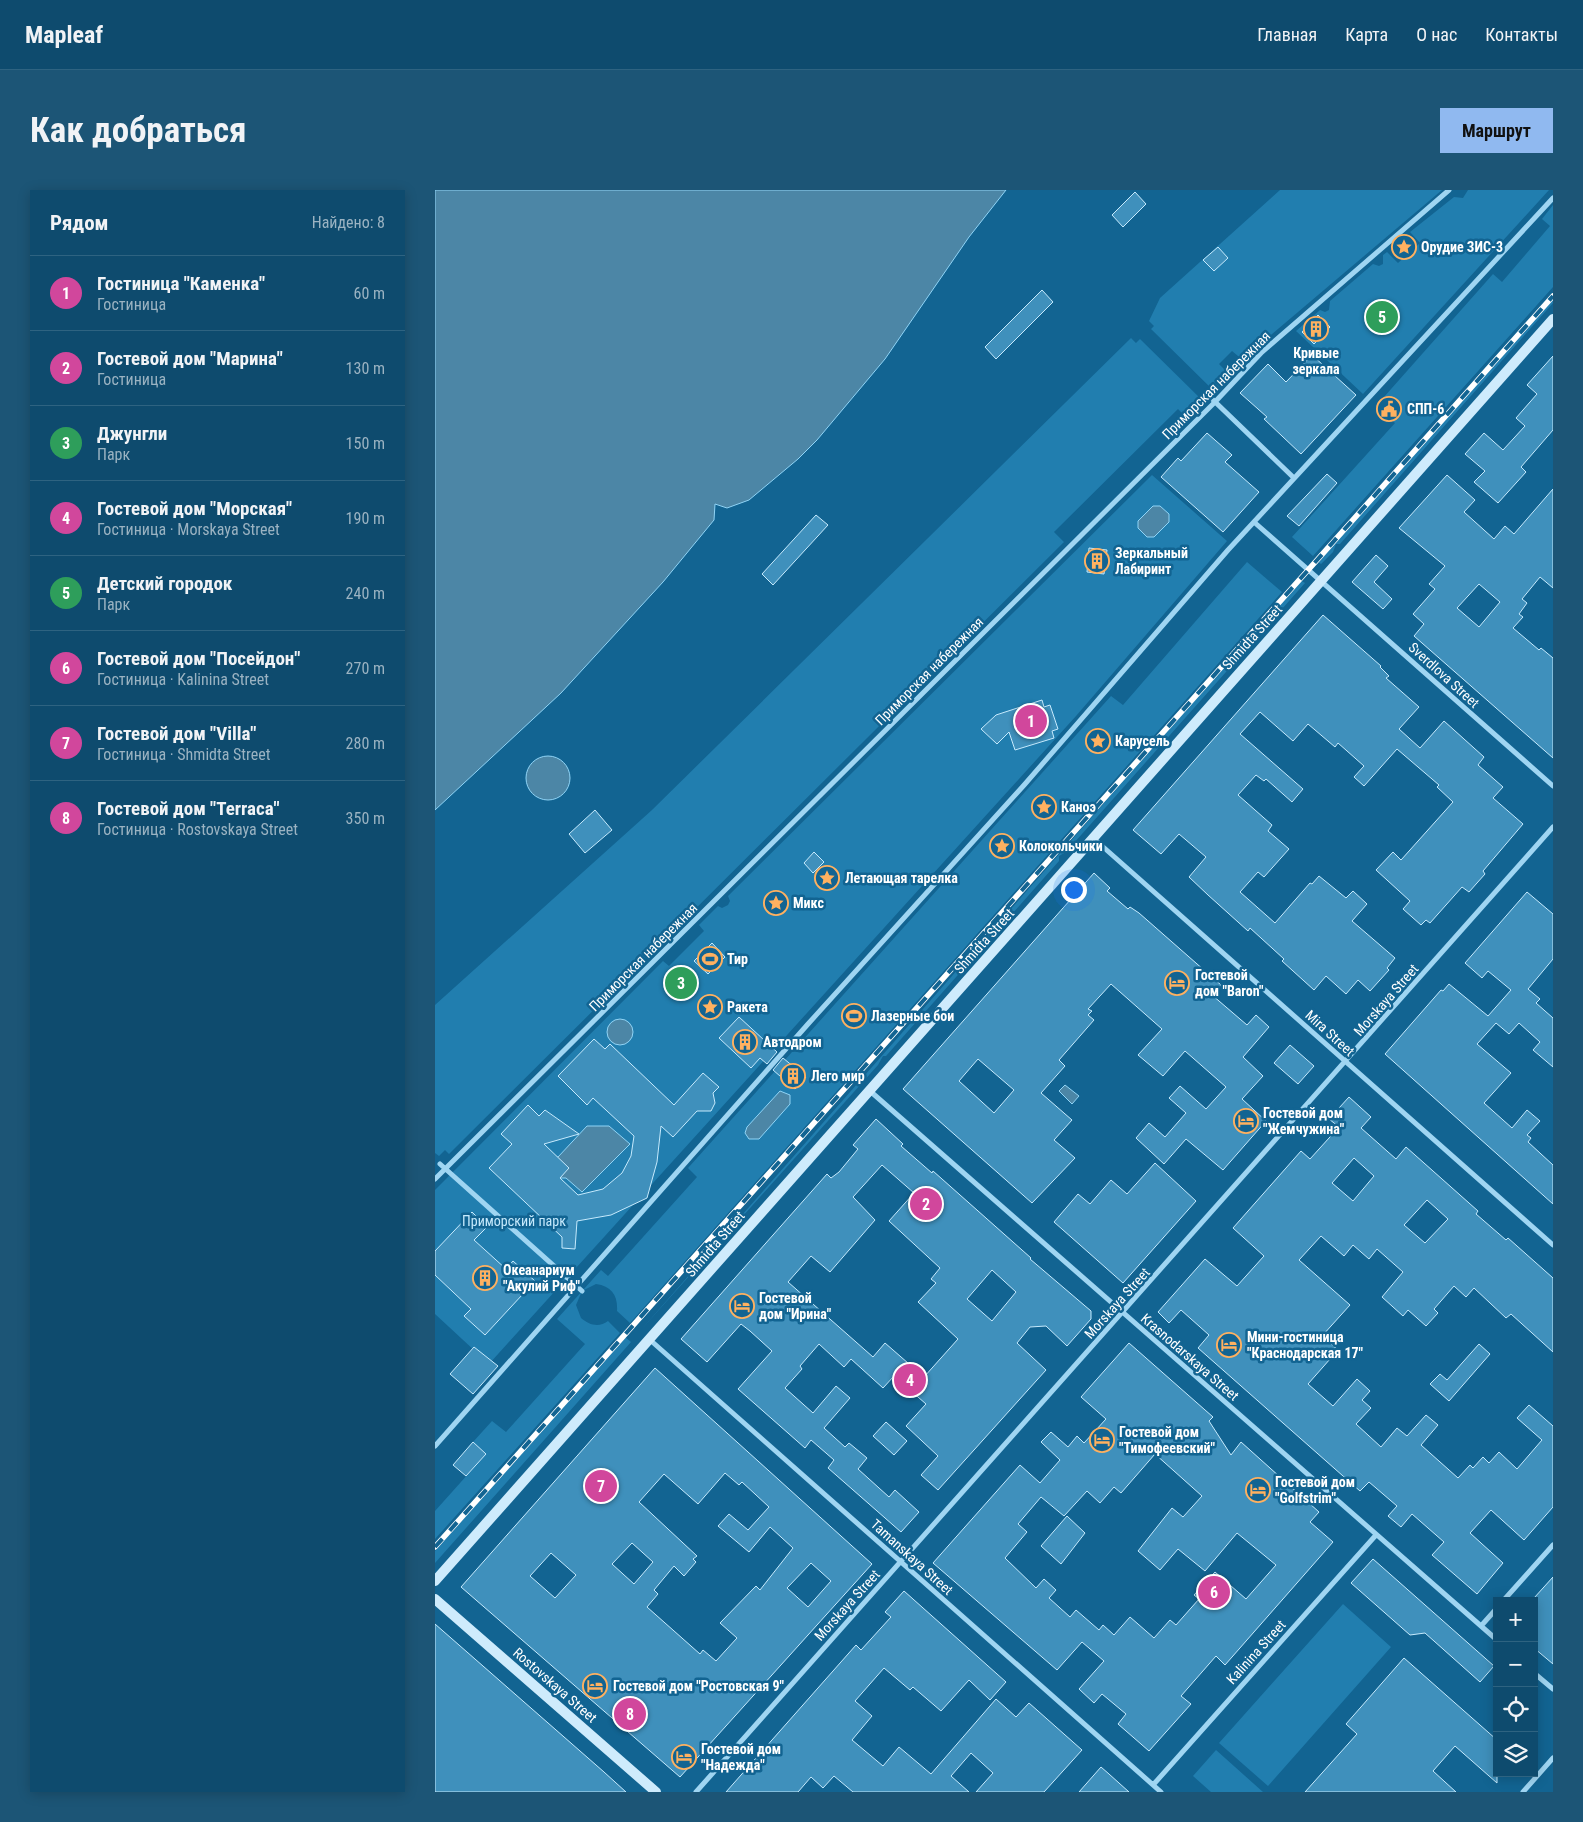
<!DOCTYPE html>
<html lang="ru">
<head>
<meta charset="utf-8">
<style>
  body { margin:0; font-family:"Roboto Condensed",sans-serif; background:#1c5576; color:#f1f3f6 }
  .controls { position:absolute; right:15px; bottom:15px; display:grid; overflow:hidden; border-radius:0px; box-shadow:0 2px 12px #0003 }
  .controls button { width:45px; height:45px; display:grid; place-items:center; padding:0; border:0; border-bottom:1px solid #2e6381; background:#0e4b6e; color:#f1f3f6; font:25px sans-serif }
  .you { position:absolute; left:638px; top:699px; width:18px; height:18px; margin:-12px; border:4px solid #fff; border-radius:50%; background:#1a73e8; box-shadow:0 0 0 8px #1a73e833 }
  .badge { display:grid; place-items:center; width:32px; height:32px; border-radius:50%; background:#90b9f0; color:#fff; font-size:16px; font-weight:700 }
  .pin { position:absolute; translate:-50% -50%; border:2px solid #fff; box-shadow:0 1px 5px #0006 }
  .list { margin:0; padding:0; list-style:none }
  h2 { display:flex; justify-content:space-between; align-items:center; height:65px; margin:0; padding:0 20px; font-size:21px }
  h2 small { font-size:16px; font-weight:400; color:#9bb3c2 }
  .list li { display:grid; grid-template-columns:32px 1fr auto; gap:15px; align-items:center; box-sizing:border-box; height:75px; padding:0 20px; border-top:1px solid #2e6381 }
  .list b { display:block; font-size:19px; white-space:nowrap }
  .list p { margin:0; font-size:16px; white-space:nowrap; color:#9bb3c2 }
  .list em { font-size:16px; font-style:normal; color:#9bb3c2 }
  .icon { flex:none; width:28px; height:28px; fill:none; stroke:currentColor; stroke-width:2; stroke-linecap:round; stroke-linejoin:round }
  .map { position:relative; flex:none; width:1118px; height:1602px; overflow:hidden; border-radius:0px }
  header { display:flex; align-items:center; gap:30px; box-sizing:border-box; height:70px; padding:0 25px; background:#0e4b6e; border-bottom:1px solid #2e6381 }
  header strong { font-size:24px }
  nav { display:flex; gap:28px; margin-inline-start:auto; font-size:18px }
  .intro { display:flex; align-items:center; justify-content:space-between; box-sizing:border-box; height:120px; padding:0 30px }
  h1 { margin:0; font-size:35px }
  .button { padding:12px 22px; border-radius:0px; background:#90b9f0; color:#111; font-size:18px; font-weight:700 }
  main { display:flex; gap:30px; padding:0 30px }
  aside { flex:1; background:#0e4b6e; border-radius:0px; box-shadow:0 2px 12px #0003 }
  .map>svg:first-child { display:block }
  .green { fill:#217eaf }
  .water { fill:#4c86a6; stroke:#90d4f6 }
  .building { fill:#3f90bc; stroke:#c6eafd; fill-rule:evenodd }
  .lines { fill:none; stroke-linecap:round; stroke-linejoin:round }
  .street { stroke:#9fd5f2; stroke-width:5 }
  .secondary { stroke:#ceebfc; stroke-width:10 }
  .rail-casing { stroke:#fff; stroke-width:5.5 }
  .rail { stroke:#126492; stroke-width:4; stroke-dasharray:11; stroke-linecap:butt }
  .labels { text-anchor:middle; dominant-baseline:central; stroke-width:5; stroke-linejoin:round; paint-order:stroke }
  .poi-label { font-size:14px; font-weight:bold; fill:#fff; stroke:#126492; text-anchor:start }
  .street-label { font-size:14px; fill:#fff; stroke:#126492 }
  .park-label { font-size:14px; fill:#c6eafd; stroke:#126492 }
</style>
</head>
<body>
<header>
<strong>Mapleaf</strong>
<nav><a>Главная</a><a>Карта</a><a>О нас</a><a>Контакты</a></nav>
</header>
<div class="intro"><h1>Как добраться</h1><a class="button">Маршрут</a></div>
<main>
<aside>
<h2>Рядом<small>Найдено: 8</small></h2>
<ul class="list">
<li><span class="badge" style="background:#d1479c">1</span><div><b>Гостиница &quot;Каменка&quot;</b><p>Гостиница</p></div><em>60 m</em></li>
<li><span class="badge" style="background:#d1479c">2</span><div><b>Гостевой дом &quot;Марина&quot;</b><p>Гостиница</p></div><em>130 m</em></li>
<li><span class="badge" style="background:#2e9e5b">3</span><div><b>Джунгли</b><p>Парк</p></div><em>150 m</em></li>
<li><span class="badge" style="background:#d1479c">4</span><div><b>Гостевой дом &quot;Морская&quot;</b><p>Гостиница · Morskaya Street</p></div><em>190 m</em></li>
<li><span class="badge" style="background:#2e9e5b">5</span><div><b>Детский городок</b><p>Парк</p></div><em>240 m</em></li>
<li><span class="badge" style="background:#d1479c">6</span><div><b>Гостевой дом &quot;Посейдон&quot;</b><p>Гостиница · Kalinina Street</p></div><em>270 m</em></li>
<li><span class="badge" style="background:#d1479c">7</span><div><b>Гостевой дом &quot;Villa&quot;</b><p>Гостиница · Shmidta Street</p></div><em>280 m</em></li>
<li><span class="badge" style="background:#d1479c">8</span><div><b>Гостевой дом &quot;Terraca&quot;</b><p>Гостиница · Rostovskaya Street</p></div><em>350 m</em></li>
</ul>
</aside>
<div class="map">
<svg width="1118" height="1602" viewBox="0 0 1118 1602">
  <rect width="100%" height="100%" fill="#126492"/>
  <path class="green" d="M845,0H1007L824,155L809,171L797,161L784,174L795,185L780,202L716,139L719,136L714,131L725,108Z
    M1033,0H1114L928,204L861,141L885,120L890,122L894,120L895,111L938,74L944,76L948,74V65L952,62L963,73L985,53L975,42L1019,7L1028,8Z
    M1118,15V97L878,366L857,347L960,233L941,216L1058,84L1067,92L1115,36L1107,29Z
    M1118,107V113L905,354H901L898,362L886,374L882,371Z
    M696,148L701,153L705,149L769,212L753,229L743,219L619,342L629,352L14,964L10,960L4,966L0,963V815L217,620Z
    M717,285L792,351L641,526L54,1174L0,1124V1000L228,771L234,776L269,741L264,735L283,716L287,718L293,715L295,711L293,706Z
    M812,372L847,402L195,1133L182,1121C183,1106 177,1096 161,1094L147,1101L141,1115L146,1128C154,1135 164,1138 173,1131L185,1143L0,1349V1321L51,1264L38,1252L57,1231L71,1242L150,1154L122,1129L166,1080L173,1086L262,987L253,978L676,506L688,515Z
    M865,390L870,393L631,662L624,666V671L451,866H448L443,875L205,1141Z
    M190,1147L196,1152L0,1373V1361Z
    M908,1414L956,1457L833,1596L784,1553Z
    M781,1560L828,1602H776L758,1586Z"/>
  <path class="water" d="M0,0H571L534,47L450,169L382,250L363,269L314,310L292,318L280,314L279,330L228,392L126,503L0,620Z
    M718,316H725L734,324V332L719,347H712L703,338V331Z
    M91 588a22 22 0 1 1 44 0a22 22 0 1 1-44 0Z
    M172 842a13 13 0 1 1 26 0a13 13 0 1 1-26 0Z
    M630,895L644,906L637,914L624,901Z
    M345,901L355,905V914L324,949H314L310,943L312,937Z
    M152,936H174L195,954L147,1002L131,988H125L110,968L123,967Z"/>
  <path class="building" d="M700,2L711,14L688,37L677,25Z
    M783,57L793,68L779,81L768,70Z
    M607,100L618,112L561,169L550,157Z
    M883,125L895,137L879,154L867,142Z
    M877,165L921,205L866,264L829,229L832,227L805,203L833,174L851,192Z
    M1118,166V240L1086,277L1091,282L1063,313L1039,292L1050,281L1030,264L1049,243L1068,260L1090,236L1081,228L1102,204L1092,195Z
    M772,243L797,265L790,272L824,302L788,342L726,287L743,268L746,271Z
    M892,284L902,293L864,336L852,326Z
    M1012,285L1040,310L1029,322L1059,349L1070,336L1079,344L1118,299V398L1105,387L1087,409L1092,413L1084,424L1088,427L1078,438L1104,460L1106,458L1118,468V568L979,446L989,434L978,424L1000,399L994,394L1010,376L964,338ZM1044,394L1065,412L1044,437L1022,418Z
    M381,325L393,335L338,395L327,384Z
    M654,358L672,360L669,384L652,382Z
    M941,365L953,376L939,392L957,409L948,419L917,392Z
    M888,425L946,476L945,477L954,486L951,488L984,517L964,539L985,558L1009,531L1049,567L1043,575L1068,597L1058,608L1088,634L1048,681L1050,684L1034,702L1027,697L995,733L991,730L986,735L968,719L975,711L941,680L958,662L966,670L1018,612L1002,597L1004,595L962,559L929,596L919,587L929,576L903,553L900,557L873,534L858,551L825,522L805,544L868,599L857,612L831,589L829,591L821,585L803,605L837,635L833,641L854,659L829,687L823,682L805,702L840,733L875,693L877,694L884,686L911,708L918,701L932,714L917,731L960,768L952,778L954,780L935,801L923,790L911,804L891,786L879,800L847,771L849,769L815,738L813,741L773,705L754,687L771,667L744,644L726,664L698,640Z
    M607,510L609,517L615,515L623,539L617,541L619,548L580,560L574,542L562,554L546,539L561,525Z
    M160,620L177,640L150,663L134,644Z
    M379,662L389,672L378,683L369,673Z
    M659,683L675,698L672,701L693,719L695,717L704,723L786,795L777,805L812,835L821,825L834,837L808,867L828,886L807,909L831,931L788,980L751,949L729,974L701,948L714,933L730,947L751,923L734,908L745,896L771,919L791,897L750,861L728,886L703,865L727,839L676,794L653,819L657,821L653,825L659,830L624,870L630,876L606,903L637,930L619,950L640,968L597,1013L468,899ZM543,869L579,900L559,923L524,891Z
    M1092,702L1118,724V769L1093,799L1105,809L1101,813L1118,828V877L1098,860L1105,852L1084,833L1074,844L1061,833L1042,854L1076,883L1049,913L1077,938L1092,920L1105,931L1092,945L1096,948L1093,952L1118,975V1014L950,864L1006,800L1008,801L1014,794L1053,826L1076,800L1053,781L1047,788L1030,773Z
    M277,753L290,767L273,784L259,771Z
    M304,827L342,862L332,874L325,868L316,878L284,848Z
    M159,849L170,859L175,854L239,915L268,883L284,897L278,903L280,913L276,921H262L238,947L226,936L222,972L212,1008L176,1025L142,1031L140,1059L127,1058V1047L54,978L77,954L66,944L93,915L104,926L110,920L144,944L109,954L134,978L125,988L143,1005L168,999L187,983L196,966L199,946L158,908L152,915L123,886Z
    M855,855L879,876L863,894L839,873Z
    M348,868L371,887L360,899L338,880Z
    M914,907L936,927L926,938L961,969L971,957L1043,1021L1041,1024L1071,1050L1073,1048L1118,1088V1162L1076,1124L1071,1128L1039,1098L1031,1107L1019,1096L999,1119L1003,1123L991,1136L973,1120L968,1126L947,1107L968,1082L942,1059L934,1069L918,1055L909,1066L886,1046L864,1070L915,1115L887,1146L903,1160L873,1194L898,1216L922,1189L935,1201L927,1210L936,1218L921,1234L946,1257L962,1238L972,1246L991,1225L1003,1235L986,1255L1023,1288L1035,1275L1038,1278L1048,1267L1054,1273L1064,1262L1082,1279L1107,1250L1082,1228L1094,1215L1118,1236V1317L1089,1350L1056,1320L1035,1343L1068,1373L1042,1404L997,1365L1009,1352L977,1324L966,1337L953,1326L962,1316L934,1292L925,1301L763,1158L774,1145L746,1120L734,1133L723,1122L770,1069L802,1096L829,1066L798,1038L866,961L875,969L904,937L894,929ZM919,968L939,986L918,1011L897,993ZM992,1010L1013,1029L990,1053L969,1035Z
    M441,929L468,954L466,956L497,983L498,981L596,1068L595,1069L656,1121V1129L632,1156L611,1136L595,1137L582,1153L611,1180L503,1300L486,1285L503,1266L471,1236L491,1214L459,1186L448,1198L416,1169L409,1177L384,1154L365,1176L367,1179L350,1198L378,1223L401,1196L415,1208L389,1238L410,1257L414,1253L432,1268L423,1279L454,1307L460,1300L484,1322L466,1342L393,1278L399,1270L376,1250L370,1258L303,1199L337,1161L315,1141L306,1134L272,1172L246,1149L392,984L396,988L404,982L423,959L418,955ZM447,975L479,1003L454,1031L505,1078L496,1089L501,1093L483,1112L523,1149L489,1187L450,1153L438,1167L353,1092L376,1066L395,1082L440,1030L418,1007ZM557,1080L581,1102L557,1131L532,1109Z
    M720,973L761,1011L688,1093L619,1032L643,1004L655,1014L676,990L692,1004Z
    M37,1022L52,1037L39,1050L71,1079L78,1071L100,1091L50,1145L29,1126L36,1119L0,1085V1061Z
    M694,1153L778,1227L774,1231L796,1265L806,1252L884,1322L875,1332L898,1352L790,1475L781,1466L746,1506L756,1514L714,1561L683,1534L691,1524L667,1504L659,1513L644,1499L669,1471L647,1452L622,1480L498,1373L585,1275L605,1293L625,1270L606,1252L616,1242L633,1257L642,1246L649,1253L671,1229L646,1207ZM720,1264L767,1306L748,1327L737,1318L703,1361L725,1380L743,1359L770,1381L802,1343L841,1375L811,1409L780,1382L759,1405L764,1409L741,1435L735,1430L719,1448L695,1427L679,1445L668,1435L664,1440L641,1420L635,1427L614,1408L621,1400L609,1389L601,1398L570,1368L592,1342L583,1334L606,1307L629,1326L652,1301L665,1313L679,1297L686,1303Z
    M1044,1154L1055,1164L1014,1211L995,1194L1005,1184L1012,1190Z
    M39,1157L63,1176L38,1204L15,1184Z
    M220,1178L437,1374L245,1587L26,1397ZM290,1283L304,1295L307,1292L334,1317L313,1340L294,1324L283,1336L314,1362L335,1337L358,1358L325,1400L321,1396L285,1433L302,1448L281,1471L268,1460L265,1464L212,1417L223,1404L219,1400L239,1376L249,1386L261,1372L258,1369L262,1366L204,1312L229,1284L263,1314ZM197,1353L218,1372L199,1394L177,1374ZM116,1363L141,1385L120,1408L95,1386ZM376,1373L396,1391L373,1417L352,1398Z
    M451,1232L472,1251L459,1265L438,1246Z
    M38,1252L51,1264L31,1286L18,1275Z
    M632,1326L650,1343L626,1374L606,1356Z
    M938,1369L1059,1476L1045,1492L990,1443L975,1445L916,1393Z
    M1118,1387V1474L1099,1458V1408Z
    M469,1401L571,1492L555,1510L534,1490L506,1521L478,1497L475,1500L449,1478L420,1511L437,1526L417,1550L448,1576L464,1557L496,1584L561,1509L581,1527L594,1513L647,1560L609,1602H541L558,1583L536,1563L516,1586L534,1602H418L399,1586L388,1598L376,1587L363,1602H291L421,1455L426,1460L456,1427L450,1422Z
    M0,1434L169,1582L191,1602H0Z
    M969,1468L1062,1550V1593L1020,1556L998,1581L1021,1602H870L922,1544L911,1534Z
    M666,1577L674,1584L694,1602H644Z"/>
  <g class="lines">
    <path class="street" d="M775,207L859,288
      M819,332L1118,596
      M658,648L1118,1055
      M435,901L1062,1450
      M5,974L147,1101
      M0,989L780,212L827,162L1014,0
      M214,1149L726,1602
      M0,1256L373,834L590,594L793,360L1118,8
      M1068,1411L1118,1355
      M1046,1436L1062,1418
      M1099,1483L1118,1499
      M718,1595L941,1345
      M261,1602L1118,637
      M1088,1602L1118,1568"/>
    <path class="secondary" d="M0,1391L1118,129
      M0,1409L221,1602"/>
    <defs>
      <path id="rail" d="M0,1357L1118,106"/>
    </defs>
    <use href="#rail" class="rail-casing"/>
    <use href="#rail" class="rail"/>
  </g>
  <defs>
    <symbol id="sight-ring" viewBox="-11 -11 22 22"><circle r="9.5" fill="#126492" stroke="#ffb160" stroke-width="1.5"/><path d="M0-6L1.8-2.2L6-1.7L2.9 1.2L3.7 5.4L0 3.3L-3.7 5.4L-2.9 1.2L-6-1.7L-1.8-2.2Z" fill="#ffb160"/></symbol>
    <symbol id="building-ring" viewBox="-11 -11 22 22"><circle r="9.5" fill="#126492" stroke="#ffb160" stroke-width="1.5"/><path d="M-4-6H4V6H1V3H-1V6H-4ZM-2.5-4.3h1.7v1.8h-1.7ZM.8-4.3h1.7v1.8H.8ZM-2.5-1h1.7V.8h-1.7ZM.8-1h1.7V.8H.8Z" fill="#ffb160"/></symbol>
    <symbol id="civic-ring" viewBox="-11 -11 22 22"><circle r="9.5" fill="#126492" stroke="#ffb160" stroke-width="1.5"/><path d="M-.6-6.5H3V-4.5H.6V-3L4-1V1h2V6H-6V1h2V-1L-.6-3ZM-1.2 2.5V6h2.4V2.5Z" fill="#ffb160"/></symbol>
    <symbol id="stadium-ring" viewBox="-11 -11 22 22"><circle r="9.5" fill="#126492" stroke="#ffb160" stroke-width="1.5"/><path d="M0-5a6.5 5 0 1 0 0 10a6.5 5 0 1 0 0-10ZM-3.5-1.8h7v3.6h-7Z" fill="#ffb160"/></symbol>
    <symbol id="hotel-ring" viewBox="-11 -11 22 22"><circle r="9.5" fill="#126492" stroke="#ffb160" stroke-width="1.5"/><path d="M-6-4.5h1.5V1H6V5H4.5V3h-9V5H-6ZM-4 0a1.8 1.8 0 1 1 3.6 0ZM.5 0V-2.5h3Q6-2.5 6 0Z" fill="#ffb160"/></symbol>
  </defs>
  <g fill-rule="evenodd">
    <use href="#sight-ring" x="955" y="43" width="28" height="28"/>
    <use href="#building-ring" x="867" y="125" width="28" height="28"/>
    <use href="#civic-ring" x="940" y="205" width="28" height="28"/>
    <use href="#building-ring" x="648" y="357" width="28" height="28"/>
    <use href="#sight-ring" x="649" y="537" width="28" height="28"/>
    <use href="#sight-ring" x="595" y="603" width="28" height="28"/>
    <use href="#sight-ring" x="553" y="642" width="28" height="28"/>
    <use href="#sight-ring" x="378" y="674" width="28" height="28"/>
    <use href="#sight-ring" x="327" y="699" width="28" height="28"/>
    <use href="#stadium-ring" x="261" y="755" width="28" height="28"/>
    <use href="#hotel-ring" x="728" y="779" width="28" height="28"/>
    <use href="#sight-ring" x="261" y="803" width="28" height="28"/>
    <use href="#stadium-ring" x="405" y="812" width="28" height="28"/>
    <use href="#building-ring" x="296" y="838" width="28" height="28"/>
    <use href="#building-ring" x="344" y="872" width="28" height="28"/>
    <use href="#hotel-ring" x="797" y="917" width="28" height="28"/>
    <use href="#building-ring" x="36" y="1074" width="28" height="28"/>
    <use href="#hotel-ring" x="293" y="1102" width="28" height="28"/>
    <use href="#hotel-ring" x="780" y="1141" width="28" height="28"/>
    <use href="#hotel-ring" x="653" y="1236" width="28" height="28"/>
    <use href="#hotel-ring" x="809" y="1286" width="28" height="28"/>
    <use href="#hotel-ring" x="146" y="1482" width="28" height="28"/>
    <use href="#hotel-ring" x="235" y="1553" width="28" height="28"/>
  </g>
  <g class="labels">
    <g class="poi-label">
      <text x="986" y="57">Орудие ЗИС-3</text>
      <text x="881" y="163" text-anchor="middle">Кривые<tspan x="881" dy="16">зеркала</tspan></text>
      <text x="972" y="219">СПП-6</text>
      <text x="680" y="363">Зеркальный<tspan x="680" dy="16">Лабиринт</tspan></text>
      <text x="680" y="551">Карусель</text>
      <text x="626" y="617">Каноэ</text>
      <text x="584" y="656">Колокольчики</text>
      <text x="410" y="688">Летающая тарелка</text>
      <text x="358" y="713">Микс</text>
      <text x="292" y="769">Тир</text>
      <text x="760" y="785">Гостевой<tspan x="760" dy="16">дом "Baron"</tspan></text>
      <text x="292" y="817">Ракета</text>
      <text x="436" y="826">Лазерные бои</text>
      <text x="328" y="852">Автодром</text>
      <text x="376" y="886">Лего мир</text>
      <text x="828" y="923">Гостевой дом<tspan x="828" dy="16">"Жемчужина"</tspan></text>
      <text x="68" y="1080">Океанариум<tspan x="68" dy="16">"Акулий Риф"</tspan></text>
      <text x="324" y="1108">Гостевой<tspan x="324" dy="16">дом "Ирина"</tspan></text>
      <text x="812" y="1147">Мини-гостиница<tspan x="812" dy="16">"Краснодарская 17"</tspan></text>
      <text x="684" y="1242">Гостевой дом<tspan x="684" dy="16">"Тимофеевский"</tspan></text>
      <text x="840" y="1292">Гостевой дом<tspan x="840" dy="16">"Golfstrim"</tspan></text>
      <text x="178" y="1496">Гостевой дом "Ростовская 9"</text>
      <text x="266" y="1559">Гостевой дом<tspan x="266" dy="16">"Надежда"</tspan></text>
    </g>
    <g class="street-label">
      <text transform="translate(781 195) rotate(-45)">Приморская набережная</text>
      <text transform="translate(817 447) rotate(-48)">Shmidta Street</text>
      <text transform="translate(494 481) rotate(-45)">Приморская набережная</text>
      <text transform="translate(1009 485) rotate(42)">Sverdlova Street</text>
      <text transform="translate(549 751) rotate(-48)">Shmidta Street</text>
      <text transform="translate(208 767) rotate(-45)">Приморская набережная</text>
      <text transform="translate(951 810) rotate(-49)">Morskaya Street</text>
      <text transform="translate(895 843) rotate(42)">Mira Street</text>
      <text transform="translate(280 1054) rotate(-49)">Shmidta Street</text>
      <text transform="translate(682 1113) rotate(-48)">Morskaya Street</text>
      <text transform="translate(755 1167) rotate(41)">Krasnodarskaya Street</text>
      <text transform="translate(477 1367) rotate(42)">Tamanskaya Street</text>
      <text transform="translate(412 1415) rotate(-48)">Morskaya Street</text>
      <text transform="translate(821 1462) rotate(-48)">Kalinina Street</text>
      <text transform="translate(120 1495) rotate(41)">Rostovskaya Street</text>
    </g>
    <g class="park-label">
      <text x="79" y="1031">Приморский парк</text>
    </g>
  </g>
</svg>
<div class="controls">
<button>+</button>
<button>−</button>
<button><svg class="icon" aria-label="locate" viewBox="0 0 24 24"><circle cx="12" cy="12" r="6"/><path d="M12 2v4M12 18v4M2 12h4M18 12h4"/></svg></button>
<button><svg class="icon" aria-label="layers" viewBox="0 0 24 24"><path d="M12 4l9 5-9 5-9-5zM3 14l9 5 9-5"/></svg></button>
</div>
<div class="you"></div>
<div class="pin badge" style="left:596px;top:531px;background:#d1479c">1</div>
<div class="pin badge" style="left:491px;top:1014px;background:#d1479c">2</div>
<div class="pin badge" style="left:246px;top:793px;background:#2e9e5b">3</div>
<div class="pin badge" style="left:475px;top:1190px;background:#d1479c">4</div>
<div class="pin badge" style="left:947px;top:127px;background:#2e9e5b">5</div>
<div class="pin badge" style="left:779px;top:1402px;background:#d1479c">6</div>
<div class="pin badge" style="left:166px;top:1296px;background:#d1479c">7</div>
<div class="pin badge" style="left:195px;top:1524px;background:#d1479c">8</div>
</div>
</main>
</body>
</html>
